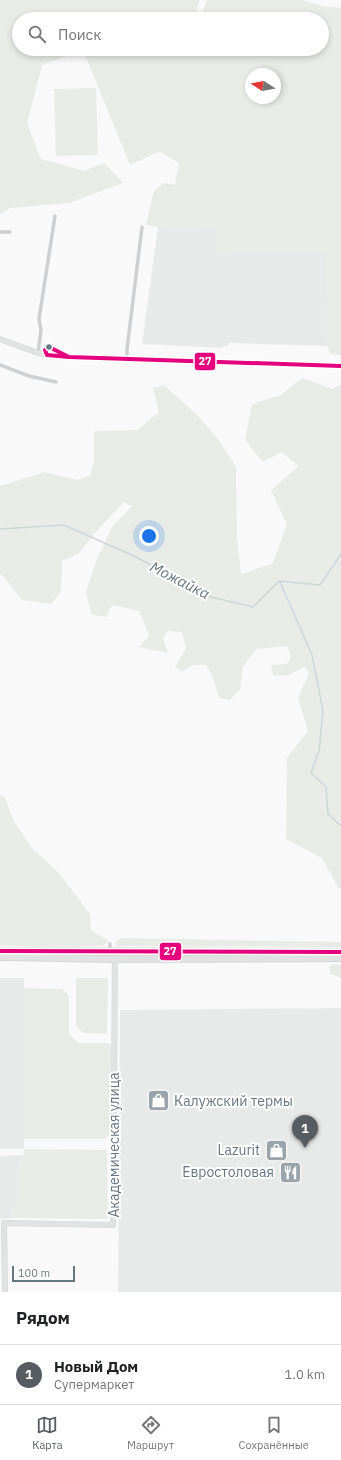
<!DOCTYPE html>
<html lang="ru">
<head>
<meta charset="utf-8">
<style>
  body { margin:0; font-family:"IBM Plex Sans",sans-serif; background:#f2f2f2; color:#202124 }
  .compass { position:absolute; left:245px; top:68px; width:36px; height:36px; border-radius:50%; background:#fff; box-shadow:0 2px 6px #0003; rotate:281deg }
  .scale { position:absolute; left:12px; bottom:10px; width:63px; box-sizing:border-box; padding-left:4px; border:2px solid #657683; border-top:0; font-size:11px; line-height:14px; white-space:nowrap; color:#657683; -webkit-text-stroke:3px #fff; paint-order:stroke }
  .you { position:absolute; left:149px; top:536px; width:14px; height:14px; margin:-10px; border:3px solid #fff; border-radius:50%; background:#1a73e8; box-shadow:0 0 0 6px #1a73e833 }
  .badge { display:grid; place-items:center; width:26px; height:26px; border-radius:50%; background:#565c61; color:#fff; font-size:13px; font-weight:700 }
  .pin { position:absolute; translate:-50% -33px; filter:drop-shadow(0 1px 2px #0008) }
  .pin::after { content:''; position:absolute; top:21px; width:14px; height:12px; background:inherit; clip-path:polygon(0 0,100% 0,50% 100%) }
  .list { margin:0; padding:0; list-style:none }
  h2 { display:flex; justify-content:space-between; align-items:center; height:52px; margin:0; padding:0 16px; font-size:17px }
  h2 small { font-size:13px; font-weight:400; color:#757577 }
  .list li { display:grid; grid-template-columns:26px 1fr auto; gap:12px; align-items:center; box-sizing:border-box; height:60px; padding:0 16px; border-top:1px solid #e0e0e0 }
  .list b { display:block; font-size:15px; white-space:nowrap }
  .list p { margin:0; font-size:13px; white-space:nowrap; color:#757577 }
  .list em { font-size:13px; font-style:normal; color:#757577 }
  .icon { flex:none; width:22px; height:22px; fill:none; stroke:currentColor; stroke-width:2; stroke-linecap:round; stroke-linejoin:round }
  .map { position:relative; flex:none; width:341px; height:1292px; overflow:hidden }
  .search { position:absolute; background:#fff; box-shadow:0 2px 6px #0003; left:12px; right:12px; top:12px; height:44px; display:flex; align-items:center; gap:10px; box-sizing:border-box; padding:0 14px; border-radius:22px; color:#757577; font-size:15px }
  .sheet { height:112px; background:#fff }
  nav { display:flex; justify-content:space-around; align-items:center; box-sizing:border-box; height:56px; border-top:1px solid #e0e0e0; background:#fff; font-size:11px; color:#757577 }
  nav a { display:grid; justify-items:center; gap:2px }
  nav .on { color:#565c61 }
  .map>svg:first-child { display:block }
  .built { fill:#e8e9e9 }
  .green { fill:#e8ebe6; fill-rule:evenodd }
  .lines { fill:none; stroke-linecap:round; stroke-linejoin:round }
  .stream { stroke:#ced6d9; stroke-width:1.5 }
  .secondary-casing { stroke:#d5d6d7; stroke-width:6 }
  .primary-casing { stroke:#d5d6d7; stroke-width:8 }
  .street { stroke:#cecfd0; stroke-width:3.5 }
  .secondary { stroke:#e1e2e2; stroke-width:5 }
  .primary { stroke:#e1e2e2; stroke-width:6 }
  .bus-1-casing { stroke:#fff; stroke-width:7 }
  .bus-1 { stroke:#e5007d; stroke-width:4 }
  .bus-dot { fill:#657683; stroke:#fff; stroke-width:1.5 }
  .labels { text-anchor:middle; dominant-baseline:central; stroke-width:4; stroke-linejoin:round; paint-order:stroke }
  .poi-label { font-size:14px; fill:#657683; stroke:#fff; text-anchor:end }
  .street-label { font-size:14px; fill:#657683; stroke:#fff }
  .water-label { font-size:15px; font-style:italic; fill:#60757c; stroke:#fff }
  .line-badge { stroke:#fff; stroke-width:1.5 }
  .badge-label { font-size:11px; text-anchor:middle; font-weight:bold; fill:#fff }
</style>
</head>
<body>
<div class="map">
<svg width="341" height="1292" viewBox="0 0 341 1292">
  <rect width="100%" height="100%" fill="#f9f9f9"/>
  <path class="built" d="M216,226V252L233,254V252H326L328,346L229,343L228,346H223L222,348L142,344L158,227Z
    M0,978H24V1149H0Z
    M341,1008V1292H118L120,1010Z
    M23,1155L19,1168L18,1169L17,1210H12L13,1218L0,1219V1156Z"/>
  <path class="green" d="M0,0H200L193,19H19V49H183L182,52L188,54L184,51L185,49H322V19H200L207,0H303L321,6L341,8V355L330,354L328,346L326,252H233V254L215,252L216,226L158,227L146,225L154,191L164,183L175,185L179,163L162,153L160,151L130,165L83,50L42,65L27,123L41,159L84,171L104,163L123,183L69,203L10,208L0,214ZM251,74H275V98H251Z
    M96,88L98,155L56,156L54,89Z
    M302,378L332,389L341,384V890L338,887L322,858L286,839L287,758L308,731L298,698L309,673L305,667L286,676L273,675L271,665L287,664L291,657L287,646L257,649L243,666L240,690L229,700L219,698L213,678L206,665H192L182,672L175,667L186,648L182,632L168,631L163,638L168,653L139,647L149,635L139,611L112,605L106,617L91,614L86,592L97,559L112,527L132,506L124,502L94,534L78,554L62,561L61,592L51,604L22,600L3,576L0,574V486L45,472L77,480L90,476L94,461V431L137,430L159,412L153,388L164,385L197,415L218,439L236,467L237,538L241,574L272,564L287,525L271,490L299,466L281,452L263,462L245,440L252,404L281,395Z
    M0,795L5,797L14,822L33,849L58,872L90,914L91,930L109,941L103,946L36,947L0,945Z
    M120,938L341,942V947L117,946L115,943Z
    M333,964L341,965V978L331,974L329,967Z
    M76,978H108L107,1034L84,1033L76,1027Z
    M24,988L62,989L69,996V1034L79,1043H107L111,1045V1133L105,1139H24Z
    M24,1149L105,1150L107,1152L108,1219L13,1218L12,1210H17L18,1168H19L24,1153Z"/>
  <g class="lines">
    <path class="stream" d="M0,529L64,525L134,556L211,597L253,607L279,581L320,585L341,554
      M280,582L312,655L323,711L319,751L311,773L326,787L328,814L341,826"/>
    <defs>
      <path id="secondary" d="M0,339L38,353L69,357L341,366
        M5,1292L4,1223L113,1225L115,959"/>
      <path id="primary" d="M0,951L341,952
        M0,957L115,959L341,958"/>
    </defs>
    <use href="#secondary" class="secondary-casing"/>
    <use href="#primary" class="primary-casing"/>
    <path class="street" d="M0,232H10
      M38,353L41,330L39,319L55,216
      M127,358V349L142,227
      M0,365L29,376L56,382
      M110,951V944"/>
    <use href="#secondary" class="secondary"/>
    <use href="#primary" class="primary"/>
    <defs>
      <path id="bus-1" d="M49,347L69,357L47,355L45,350Z
        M69,357L341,366
        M0,951L341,952"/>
    </defs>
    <use href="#bus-1" class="bus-1-casing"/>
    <use href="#bus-1" class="bus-1"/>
  </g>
  <defs>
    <symbol id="shop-square" viewBox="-11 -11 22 22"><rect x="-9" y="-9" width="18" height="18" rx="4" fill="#99a4ac" stroke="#fff"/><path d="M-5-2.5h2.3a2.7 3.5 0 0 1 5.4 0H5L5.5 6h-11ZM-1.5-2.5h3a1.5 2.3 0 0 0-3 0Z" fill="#fff"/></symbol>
    <symbol id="restaurant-square" viewBox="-11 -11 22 22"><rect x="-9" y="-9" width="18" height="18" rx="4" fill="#99a4ac" stroke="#fff"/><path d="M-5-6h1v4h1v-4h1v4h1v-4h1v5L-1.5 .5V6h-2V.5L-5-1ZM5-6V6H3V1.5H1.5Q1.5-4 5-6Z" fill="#fff"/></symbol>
  </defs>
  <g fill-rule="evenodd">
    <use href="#shop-square" x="146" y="1088" width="25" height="25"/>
    <use href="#shop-square" x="264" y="1138" width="25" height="25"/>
    <use href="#restaurant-square" x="278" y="1160" width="25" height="25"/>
  </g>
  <circle class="bus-dot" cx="49" cy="347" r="3.5"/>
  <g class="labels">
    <g class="poi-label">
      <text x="174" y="1101" text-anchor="start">Калужский термы</text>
      <text x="260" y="1150">Lazurit</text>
      <text x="274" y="1172">Евростоловая</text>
    </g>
    <g class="street-label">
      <text transform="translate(114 1145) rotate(-90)">Академическая улица</text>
    </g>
    <g class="water-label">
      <text transform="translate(180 580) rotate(27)">Можайка</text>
    </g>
  </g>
  <g class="line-badge">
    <rect x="194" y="352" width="22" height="19" rx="4" fill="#e5007d"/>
    <rect x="159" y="942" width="23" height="19" rx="4" fill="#e5007d"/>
  </g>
  <g class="badge-label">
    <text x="205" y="365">27</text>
    <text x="170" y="955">27</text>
  </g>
</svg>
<svg class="compass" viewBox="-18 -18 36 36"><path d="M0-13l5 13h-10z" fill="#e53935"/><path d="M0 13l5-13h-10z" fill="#757577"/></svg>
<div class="scale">100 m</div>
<div class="you"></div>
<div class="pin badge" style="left:305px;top:1148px">1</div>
<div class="search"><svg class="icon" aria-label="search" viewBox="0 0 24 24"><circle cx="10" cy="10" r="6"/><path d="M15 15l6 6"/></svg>Поиск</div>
</div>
<section class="sheet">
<h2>Рядом<small></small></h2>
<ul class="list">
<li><span class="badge">1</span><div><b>Новый Дом</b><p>Супермаркет</p></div><em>1.0 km</em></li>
</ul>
</section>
<nav>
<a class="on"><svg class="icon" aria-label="map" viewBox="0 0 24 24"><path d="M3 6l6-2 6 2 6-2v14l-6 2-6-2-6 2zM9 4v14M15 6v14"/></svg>Карта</a>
<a><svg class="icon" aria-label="directions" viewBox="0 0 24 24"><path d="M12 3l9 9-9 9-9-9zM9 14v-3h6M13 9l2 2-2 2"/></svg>Маршрут</a>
<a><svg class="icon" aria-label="saved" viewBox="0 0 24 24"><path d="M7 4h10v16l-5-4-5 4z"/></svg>Сохранённые</a>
</nav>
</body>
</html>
